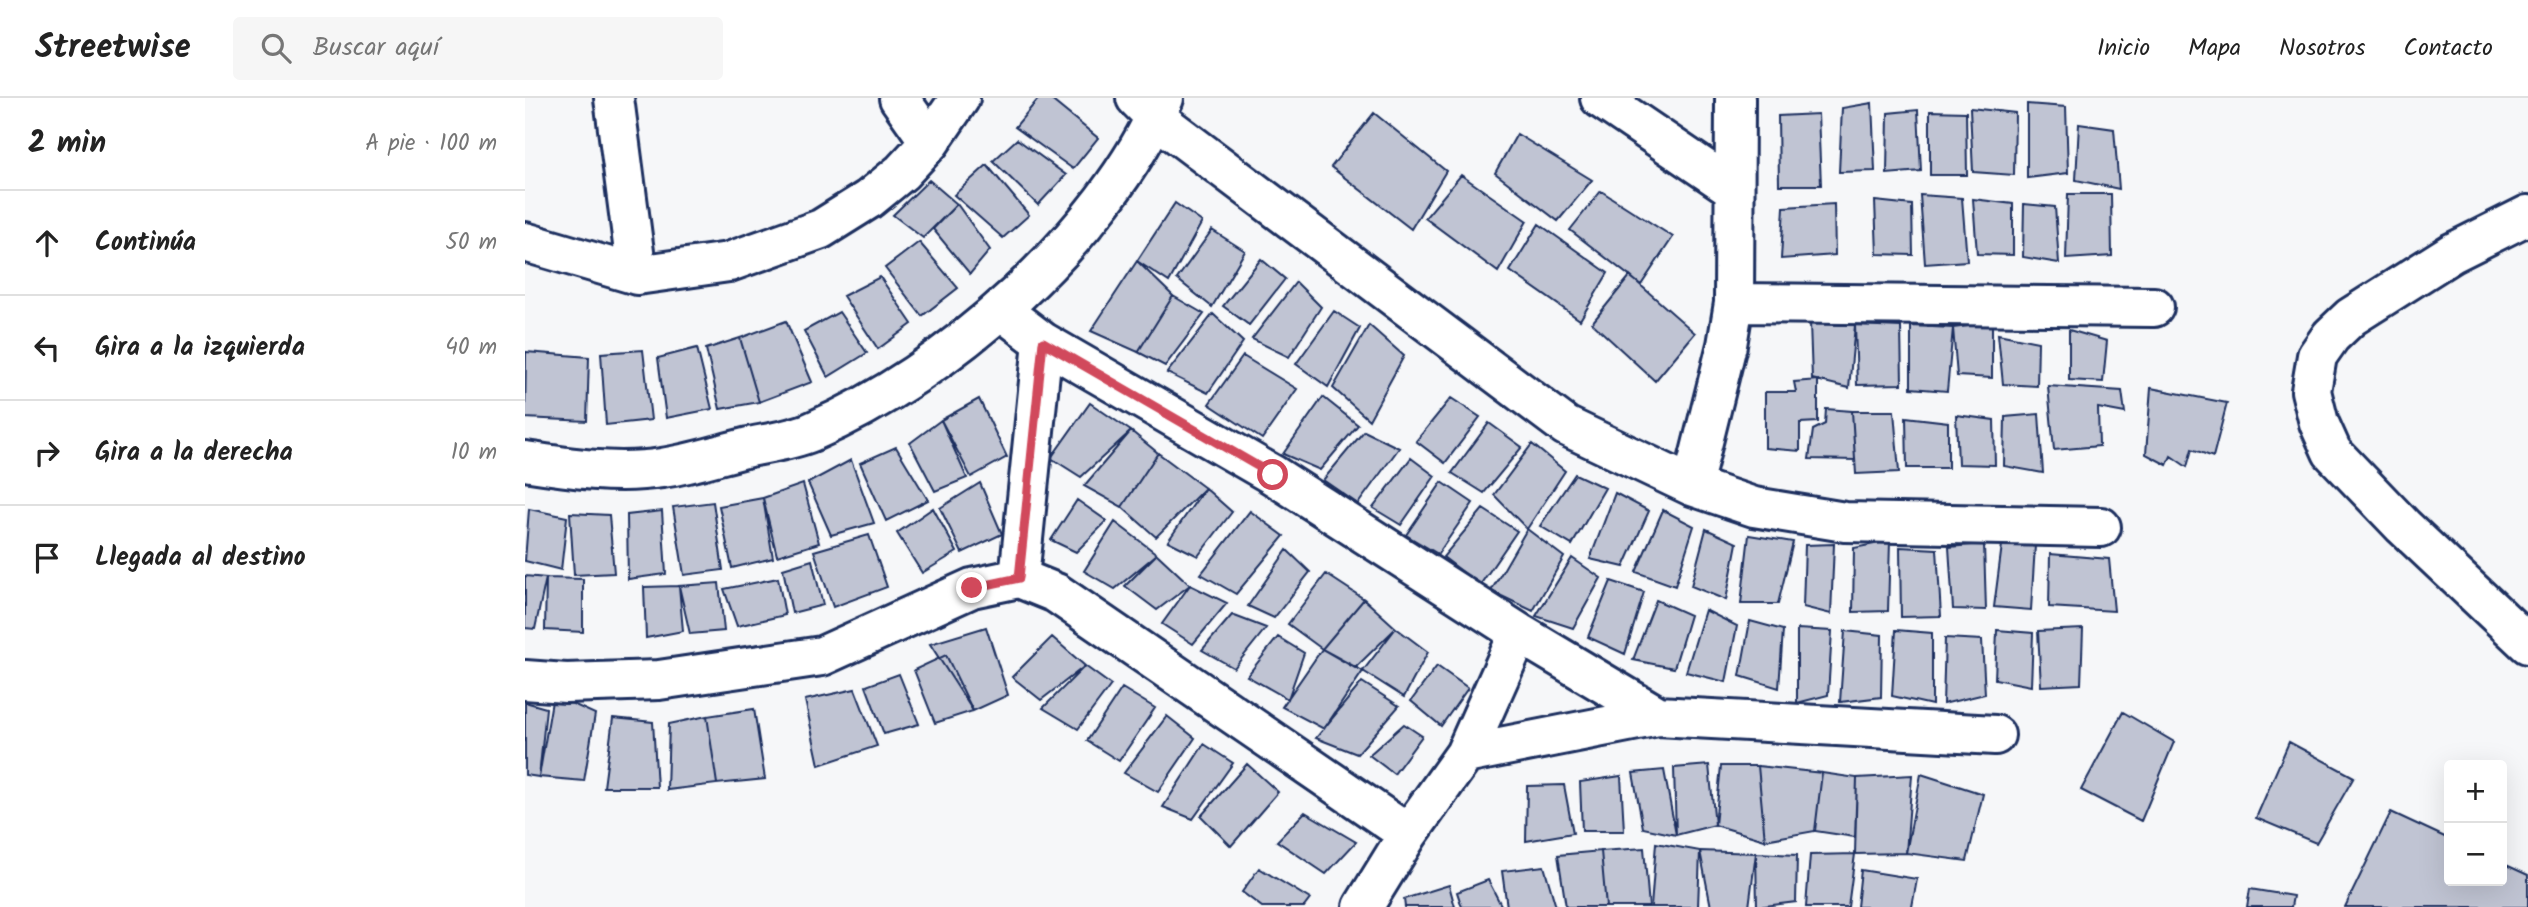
<!DOCTYPE html>
<html lang="es">
<head>
<meta charset="utf-8">
<style>
  body { margin:0; font-family:Kalam,sans-serif; background:#f6f6f6; color:#222 }
  .controls { position:absolute; right:21px; bottom:21px; display:grid; overflow:hidden; border-radius:7px; box-shadow:0 7px 28px #0002 }
  .controls button { width:63px; height:63px; display:grid; place-items:center; padding:0; border:0; border-bottom:2px solid #e0e0e0; background:#fff; color:#222; font:35px sans-serif }
  .stop { position:absolute; width:21px; height:21px; margin:-16px; border:5px solid #d1495b; border-radius:50%; background:#fff }
  .stop.end { background:#d1495b; border-color:#fff; box-shadow:0 2px 7px #0008 }
  .list { margin:0; padding:0; list-style:none }
  h2 { display:flex; justify-content:space-between; align-items:center; height:91px; margin:0; padding:0 28px; font-size:30px }
  h2 small { font-size:23px; font-weight:400; color:#767676 }
  .list li { display:grid; grid-template-columns:46px 1fr auto; gap:21px; align-items:center; box-sizing:border-box; height:105px; padding:0 28px; border-top:2px solid #e0e0e0 }
  .list b { display:block; font-size:26px; white-space:nowrap }
  .list em { font-size:23px; font-style:normal; color:#767676 }
  .icon { flex:none; width:38px; height:38px; fill:none; stroke:currentColor; stroke-width:2; stroke-linecap:round; stroke-linejoin:round }
  .map { position:relative; flex:none; width:2003px; height:809px; overflow:hidden }
  header { display:flex; align-items:center; gap:42px; box-sizing:border-box; height:98px; padding:0 35px; background:#fff; border-bottom:2px solid #e0e0e0 }
  header strong { font-size:33px }
  nav { display:flex; gap:38px; margin-inline-start:auto; font-size:24px }
  .search { width:490px; height:63px; background:#f6f6f6; display:flex; align-items:center; gap:18px; box-sizing:border-box; padding:0 24px; border-radius:7px; color:#767676; font-size:26px }
  main { display:flex }
  aside { flex:1; background:#fff }
  .map>svg:first-child { display:block }
  .building { fill:#c0c4d3; stroke:#1b2f5e; stroke-width:2 }
  .lines { fill:none; stroke-linecap:round; stroke-linejoin:round }
  .minor-casing { stroke:#1b2f5e; stroke-width:44 }
  .minor { stroke:#fff; stroke-width:38 }
  .route { stroke:#d1495b; stroke-width:9 }
</style>
</head>
<body>
<header>
<strong>Streetwise</strong>
<div class="search"><svg class="icon" aria-label="search" viewBox="0 0 24 24"><circle cx="10" cy="10" r="6"/><path d="M15 15l6 6"/></svg>Buscar aquí</div>
<nav><a>Inicio</a><a>Mapa</a><a>Nosotros</a><a>Contacto</a></nav>
</header>
<main>
<aside>
<h2>2 min<small>A pie · 100 m</small></h2>
<ul class="list">
<li><svg class="icon" aria-label="ahead" viewBox="0 0 24 24"><path d="M12 20V5M6 11l6-6 6 6"/></svg><div><b>Continúa</b></div><em>50 m</em></li>
<li><svg class="icon" aria-label="left" viewBox="0 0 24 24"><path d="M17 20v-9H6M10 6l-5 5 5 5"/></svg><div><b>Gira a la izquierda</b></div><em>40 m</em></li>
<li><svg class="icon" aria-label="right" viewBox="0 0 24 24"><path d="M7 20v-9h11M14 6l5 5-5 5"/></svg><div><b>Gira a la derecha</b></div><em>10 m</em></li>
<li><svg class="icon" aria-label="arrive" viewBox="0 0 24 24"><path d="M6 21V4h12l-3 4 3 4H6"/></svg><div><b>Llegada al destino</b></div></li>
</ul>
</aside>
<div class="map">
<svg width="2003" height="809" viewBox="0 0 2003 809">
  <rect width="100%" height="100%" fill="#f6f7f9"/>
  <filter id="ink" filterUnits="userSpaceOnUse"><feTurbulence type="fractalNoise" baseFrequency=".0143" numOctaves="2"/><feDisplacementMap in="SourceGraphic" scale="14" xChannelSelector="R" yChannelSelector="G"/><feConvolveMatrix kernelMatrix="1 2 1 2 8 2 1 2 1" color-interpolation-filters="sRGB"/></filter>
  <g filter="url(#ink)">
    <path class="building" d="M514,0H524L573,40L548,71L490,29Z
      M1347,5L1350,73L1314,74L1317,10Z
      M1502,6L1541,9L1543,75L1502,80Z
      M1445,10L1490,15L1489,77L1448,74Z
      M1393,12L1396,73L1362,76L1363,15Z
      M1405,13L1441,14L1442,77H1405Z
      M849,15L921,73L886,131L806,69Z
      M1293,16L1296,87H1254L1253,18Z
      M1554,26L1589,31L1594,91L1551,82Z
      M992,36L1067,82L1033,123L970,75Z
      M492,41L541,77L513,107L468,63Z
      M462,67L504,117L478,140L429,97Z
      M936,77L1002,123L973,174L900,120Z
      M404,82L432,106L398,140L368,117Z
      M1076,93L1148,139L1116,187L1045,132Z
      M1543,96H1586L1587,158L1541,161Z
      M1395,97L1437,100L1442,163L1400,166Z
      M1448,101L1488,106V157L1452,156Z
      M1350,103L1387,107L1388,157L1352,156Z
      M650,105L677,124L644,184L612,163Z
      M432,106L465,152L445,176L408,131Z
      M1309,106L1310,157L1256,161L1259,109Z
      M1499,106L1530,109L1534,165L1498,159Z
      M1014,126L1083,175L1055,222L985,173Z
      M687,132L720,153L687,209L652,181Z
      M394,144L433,190L397,218L360,170Z
      M736,161L760,181L724,227L698,208Z
      M612,163L648,198L613,254L566,233Z
      M1105,178L1170,235L1130,283L1067,225Z
      M355,179L387,226L353,251L318,198Z
      M771,184L796,209L764,259L727,241Z
      M648,198L679,216L640,268L613,254Z
      M809,213L835,230L803,289L771,266Z
      M314,214L342,255L303,279L279,233Z
      M688,216L718,244L683,295L642,275Z
      M261,223L287,284L234,304L215,240Z
      M1285,225L1330,227L1324,290L1287,281Z
      M1467,225V280L1432,278L1428,230Z
      M844,227L879,258L844,322L808,290Z
      M1330,227L1376,229L1377,286L1332,287Z
      M1386,228L1428,230L1422,293L1386,290Z
      M1544,232L1582,243L1578,284L1544,282Z
      M1473,236L1513,244L1512,288L1478,286Z
      M215,240L234,304L195,311L181,251Z
      M172,250L187,311L141,320L133,260Z
      M118,252L126,322L81,327L76,255Z
      M1,254L64,259L62,323L0,320Z
      M718,258L772,291L737,341L684,306Z
      M1293,282V324L1275,325V353L1240,350V294H1271L1269,284Z
      M1523,288L1597,293L1600,315L1573,310L1574,348L1529,352Z
      M1626,290L1702,305L1688,359L1667,351L1662,369L1646,358L1642,367L1621,356Z
      M798,299L833,327L795,372L758,356Z
      M926,300L955,319L920,365L891,343Z
      M454,301L482,359L446,379L416,322Z
      M565,305L606,333L556,379L526,360Z
      M1301,311L1327,313L1330,362L1284,361L1288,332L1300,326Z
      M1327,313H1369L1374,374L1331,376Z
      M1514,316L1518,375L1479,368L1480,319Z
      M1431,317L1469,322L1470,367L1433,366Z
      M1381,319L1423,324V370H1382Z
      M416,322L442,380L410,393L385,345Z
      M964,325L997,349L959,395L927,375Z
      M606,333L633,355L597,409L559,388Z
      M839,333L874,350L833,406L798,382Z
      M1007,346L1040,373L1002,431L969,397Z
      M371,349L403,402L361,423L335,365Z
      M633,355L680,390L631,439L597,409Z
      M886,360L910,378L876,427L848,410Z
      M326,362L349,425L306,437L283,385Z
      M1050,376L1080,390L1047,447L1015,428Z
      M917,384L948,405L913,456L881,437Z
      M455,385L477,436L437,455L415,410Z
      M278,386L294,445L252,458L238,400Z
      M680,390L707,414L673,458L643,443Z
      M1090,395L1124,413L1099,469L1065,461Z
      M238,400L248,460L207,470L194,408Z
      M552,402L582,423L551,454L526,442Z
      M188,404L198,472L159,477L148,409Z
      M408,410L432,454L397,475L372,435Z
      M4,411L42,419L36,472L0,463Z
      M958,411L992,433L955,487L918,459Z
      M1138,412L1169,428L1150,488L1111,474Z
      M137,413L141,476L103,481L102,417Z
      M725,413L759,438L711,496L676,476Z
      M45,415L84,417L89,475L49,477Z
      M590,424L632,456L590,491L559,473Z
      M1002,431L1039,459L1008,513L966,493Z
      M1181,431L1212,445L1201,502L1166,488Z
      M344,437L362,489L308,509L289,453Z
      M1224,437L1268,444L1253,506H1216Z
      M1365,443L1363,513L1328,514L1329,450Z
      M1309,446L1306,516L1278,509L1280,447Z
      M1459,446L1461,512L1428,511L1424,449Z
      M1477,447H1510L1506,512L1469,509Z
      M1375,449L1412,451L1416,518L1376,519Z
      M762,452L785,474L749,520L723,508Z
      M632,456L665,487L632,512L600,488Z
      M1525,456L1584,461L1589,513L1524,509Z
      M1047,460L1076,480L1048,530L1011,518Z
      M287,462L298,507L267,515L258,471Z
      M801,476L839,501L797,551L763,526Z
      M0,478L21,480L10,531L0,530Z
      M21,480L58,481V534L20,532Z
      M253,480L260,517L212,528L199,491Z
      M1086,483L1119,494L1100,556L1063,539Z
      M194,485L199,533L165,536L154,488Z
      M665,487L702,505L668,546L637,526Z
      M154,488L158,533L121,540L119,489Z
      M839,501L871,530L830,570L797,551Z
      M1131,502L1165,517L1149,570L1108,562Z
      M1180,512L1212,528L1201,584L1161,574Z
      M707,517L741,530L709,570L677,552Z
      M1225,523L1258,532L1254,590L1215,578Z
      M461,529L483,597L448,613L405,546Z
      M871,530L903,554L879,599L838,573Z
      M1272,531L1307,533L1303,597L1272,605Z
      M1558,531L1556,586L1516,588L1513,533Z
      M1371,532L1407,535V607L1367,598Z
      M1472,532L1508,535L1506,588L1470,581Z
      M1320,533L1357,537L1356,599L1315,604Z
      M527,539L560,568L516,602L487,579Z
      M753,539L779,555L763,601L722,578Z
      M1420,540L1457,542L1460,596L1418,606Z
      M797,551L838,573L799,631L757,609Z
      M421,557L448,613L410,625L389,572Z
      M560,568L586,587L553,631L518,610Z
      M912,568L943,590L916,628L886,603Z
      M374,576L394,626L359,636L341,588Z
      M837,584L874,608L832,656L791,640Z
      M597,590L630,610L594,663L562,643Z
      M330,591L352,648L294,667L280,602Z
      M28,597L70,616L59,683L14,679Z
      M0,604L21,610L14,679L0,677Z
      M229,611L240,681L192,686L182,618Z
      M1598,614L1649,644L1616,723L1556,692Z
      M182,618L192,686L142,692L144,626Z
      M642,618L670,640L633,694L599,675Z
      M88,620L128,624L132,689H79Z
      M879,626L897,638L869,676L844,657Z
      M1764,644L1829,679L1791,745L1731,720Z
      M679,646L708,665L668,721L638,709Z
      M722,666L753,694L706,748L676,718Z
      M1184,667L1190,727L1151,737L1149,670Z
      M1196,668H1233L1240,742L1190,727Z
      M1233,668L1297,675L1290,733L1240,742Z
      M1139,672L1151,737L1118,730L1108,675Z
      M1297,675L1332,680L1330,739L1290,733Z
      M1396,676L1458,696L1442,763L1381,755Z
      M1387,677L1381,755L1330,756L1332,680Z
      M1096,678L1099,733H1057L1055,684Z
      M1039,687L1048,735L1001,743L1002,688Z
      M780,714L831,744L801,776L752,743Z
      M1866,714L1924,741V783H1977V765L2003,777V809H1820Z
      M1131,745L1175,753L1173,809H1126Z
      M1119,750L1124,809H1081L1076,753Z
      M1076,753L1081,809H1041L1033,757Z
      M1175,753L1231,755L1224,809H1186Z
      M1231,755L1272,757L1271,804L1232,809Z
      M1330,756L1323,809H1281L1285,757Z
      M1019,768L1031,809H982L977,773Z
      M734,770L785,801L779,809H737L717,794Z
      M1336,772L1392,781L1387,809H1332Z
      M963,782L977,809H937L932,794Z
      M924,787L930,809H880L879,801Z
      M1725,791L1768,798L1766,809H1722Z"/>
    <g class="lines">
      <defs>
        <path id="minor" d="M89,0L112,177
          M374,0L405,44
          M611,0L631,20L1041,328L1167,388L1229,409L1320,424L1576,429
          M1075,0L1209,91
          M2003,117L1927,155L1826,219L1806,238L1792,258L1786,293L1794,325L1807,354L1878,428L2003,546
          M0,144L112,177L204,164L296,131L344,101L377,74L405,44L435,0
          M1209,205L1629,209
          M476,212L518,244L748,377L994,535L1133,618L1470,637
          M0,363C44,370 92,377 137,370C166,366 195,356 224,349C244,345 267,342 286,334C422,276 580,138 639,0
          M1167,388L1202,247L1209,205L1210,0
          M494,480L518,244
          M0,582L41,585L134,582L297,558L447,490L494,480L531,495L883,736
          M940,656L994,535
          M838,809L883,736L940,656L1133,618"/>
      </defs>
      <use href="#minor" class="minor-casing"/>
      <use href="#minor" class="minor"/>
    </g>
  </g>
  <g class="lines" filter="url(#ink)">
    <path class="route" d="M447,490L494,480L518,244L748,377"/>
  </g>
</svg>
<div class="controls">
<button>+</button>
<button>−</button>
</div>
<div class="stop" style="left:748px;top:377px"></div>
<div class="stop end" style="left:447px;top:490px"></div>
</div>
</main>
</body>
</html>
